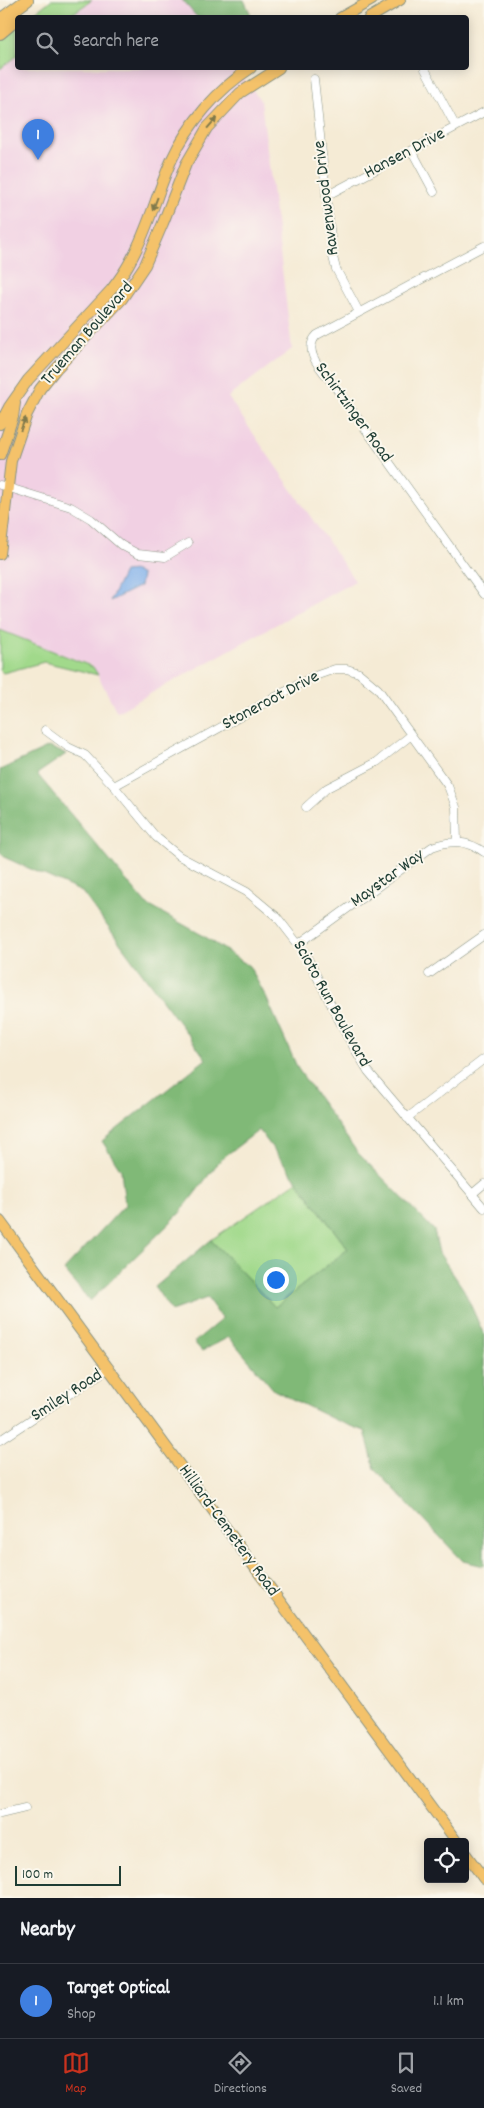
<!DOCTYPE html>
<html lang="en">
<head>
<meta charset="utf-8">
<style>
  body { margin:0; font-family:Dekko,sans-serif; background:#242831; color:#f1f3f6 }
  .controls { position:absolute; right:15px; bottom:15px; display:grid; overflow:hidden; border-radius:5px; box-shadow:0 2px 12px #0003 }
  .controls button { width:45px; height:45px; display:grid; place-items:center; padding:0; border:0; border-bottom:1px solid #363941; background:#171b24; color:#f1f3f6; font:25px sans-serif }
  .scale { position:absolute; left:15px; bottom:12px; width:106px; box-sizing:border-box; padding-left:5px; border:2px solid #1f3d34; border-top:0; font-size:14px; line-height:18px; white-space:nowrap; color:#1f3d34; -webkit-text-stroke:4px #fbf7ec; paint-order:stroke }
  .you { position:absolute; left:275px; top:1279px; width:18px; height:18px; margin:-12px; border:4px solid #fff; border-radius:50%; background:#1a73e8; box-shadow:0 0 0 8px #1a73e833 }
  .badge { display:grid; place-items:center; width:32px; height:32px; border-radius:50%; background:#c8321e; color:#fff; font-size:16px; font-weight:700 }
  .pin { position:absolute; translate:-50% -41px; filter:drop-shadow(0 1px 2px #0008) }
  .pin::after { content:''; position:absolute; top:26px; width:18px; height:15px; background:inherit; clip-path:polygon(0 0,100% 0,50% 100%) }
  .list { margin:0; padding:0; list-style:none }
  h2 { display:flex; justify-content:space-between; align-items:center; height:65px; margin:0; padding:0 20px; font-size:21px }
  h2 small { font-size:16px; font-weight:400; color:#9ea1a6 }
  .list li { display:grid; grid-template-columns:32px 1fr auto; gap:15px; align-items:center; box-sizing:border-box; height:75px; padding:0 20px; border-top:1px solid #363941 }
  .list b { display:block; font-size:19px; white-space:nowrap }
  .list p { margin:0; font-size:16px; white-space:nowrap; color:#9ea1a6 }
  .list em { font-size:16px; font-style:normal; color:#9ea1a6 }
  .icon { flex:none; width:28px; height:28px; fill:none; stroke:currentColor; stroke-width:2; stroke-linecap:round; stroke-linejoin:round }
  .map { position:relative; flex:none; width:484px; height:1898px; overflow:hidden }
  .search { position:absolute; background:#171b24; box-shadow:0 2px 12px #0003; left:15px; right:15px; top:15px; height:55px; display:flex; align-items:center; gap:12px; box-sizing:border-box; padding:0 18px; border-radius:5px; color:#9ea1a6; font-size:19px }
  .sheet { height:140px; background:#171b24 }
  nav { display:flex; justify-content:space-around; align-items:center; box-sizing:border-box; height:70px; border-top:1px solid #363941; background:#171b24; font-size:14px; color:#9ea1a6 }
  nav a { display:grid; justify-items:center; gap:2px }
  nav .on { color:#c8321e }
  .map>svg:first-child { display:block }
  .built { fill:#f1d0e3 }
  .green { fill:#a1d98b; stroke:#608b60 }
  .forest { fill:#80b977; stroke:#507b56 }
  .water { fill:#7fafea; stroke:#4f768f }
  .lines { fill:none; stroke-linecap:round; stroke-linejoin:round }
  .minor-casing { stroke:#8a9484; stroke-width:9 }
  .major-casing { stroke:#8a9484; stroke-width:12 }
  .highway-casing { stroke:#8a9484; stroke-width:14 }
  .minor { stroke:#fff; stroke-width:8 }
  .major { stroke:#f4c26a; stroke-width:10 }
  .highway { stroke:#f4c26a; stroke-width:12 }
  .oneway { fill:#7f794c }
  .labels { text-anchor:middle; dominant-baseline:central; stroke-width:4; stroke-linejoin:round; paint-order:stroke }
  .street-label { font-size:18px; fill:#1f3d34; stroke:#fbf7ec }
</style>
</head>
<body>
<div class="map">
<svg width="484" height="1898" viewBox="0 0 484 1898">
  <rect width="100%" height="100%" fill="#fbf7ec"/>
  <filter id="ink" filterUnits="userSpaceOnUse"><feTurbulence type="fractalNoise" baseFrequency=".02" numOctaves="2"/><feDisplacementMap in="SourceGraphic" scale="10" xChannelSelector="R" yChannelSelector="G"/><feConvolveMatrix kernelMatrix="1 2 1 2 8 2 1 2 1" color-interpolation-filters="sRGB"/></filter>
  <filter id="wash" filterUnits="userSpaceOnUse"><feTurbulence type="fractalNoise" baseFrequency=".0096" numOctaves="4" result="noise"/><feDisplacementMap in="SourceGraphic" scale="20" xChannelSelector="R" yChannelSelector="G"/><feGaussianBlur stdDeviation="1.12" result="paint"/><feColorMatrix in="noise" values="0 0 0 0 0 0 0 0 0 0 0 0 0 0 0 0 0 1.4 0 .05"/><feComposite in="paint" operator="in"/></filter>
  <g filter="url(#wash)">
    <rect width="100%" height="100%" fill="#f5ebd5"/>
    <path class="built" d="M92,0H182L197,17L68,18Z
      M17,56L18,68H237L261,101L292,349L228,397L355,581L117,712L93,666L0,630V69Z"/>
    <path class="green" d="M51,0H92L68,17H29Z
      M17,26V56L0,69V40Z
      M0,630L93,667L98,675L44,662L3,673L0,670Z
      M297,1181L348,1249L275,1307L211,1240Z"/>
    <path class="forest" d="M182,0H244L252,17H197Z
      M49,747L66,754L37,774L146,904L204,936L249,966L266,997L298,1069L357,1152L434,1230L439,1253L464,1290L484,1335V1566L463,1561L375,1469L365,1431L335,1420L274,1390L229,1337L202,1351L194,1342L222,1319L207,1298L171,1311L155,1287L211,1240L275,1307L348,1249L259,1130L221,1159L179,1214L90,1301L64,1270L125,1205L121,1170L102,1141L206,1059L82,892L6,858L0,853V770Z"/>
    <path class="water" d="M135,571L142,575L140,586L110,601L124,572Z"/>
  </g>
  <g filter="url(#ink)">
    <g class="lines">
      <defs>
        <path id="minor" d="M425,69L456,127
          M314,79L333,257L336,269L359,312
          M412,151L434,192
          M326,196L484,112
          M484,246L317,335C301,351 323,371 333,384L484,594
          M0,485L71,507L91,519L121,545L138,554L165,557L188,543
          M45,730L68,747L85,755L114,786L156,837L179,856L247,892L277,917L305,953L347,1036L368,1071L484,1208
          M114,786L312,677L335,669H347L359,673L378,689L448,786L456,807L457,842
          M306,807L327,788L377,762L410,736
          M300,943L432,847C451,840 467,840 484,852
          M429,974L484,935
          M407,1118L484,1059
          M472,1194L484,1184
          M0,1440L109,1368
          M0,1814L25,1808"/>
        <path id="major" d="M340,18L372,0
          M369,18L400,0
          M0,424L9,407L28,380L111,290C119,280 126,270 132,258C149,227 157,192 172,159C188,124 218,89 251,68
          M0,455L13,417L15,403
          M0,554L11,461L27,414L40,389L56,369L122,299L145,265L163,223L186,164L207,128L240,93L279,68
          M0,1221L457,1842
          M465,1853L484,1879"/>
        <path id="highway" d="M0,20L27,0
          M0,33L18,18"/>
      </defs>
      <use href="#minor" class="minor-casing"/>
      <use href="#major" class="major-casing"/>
      <use href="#highway" class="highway-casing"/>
      <use href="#minor" class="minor"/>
      <use href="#major" class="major"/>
      <use href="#highway" class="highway"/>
    </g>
    <defs><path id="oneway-solid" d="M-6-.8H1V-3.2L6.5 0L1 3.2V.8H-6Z" transform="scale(1.25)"/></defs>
    <g class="oneway">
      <use href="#oneway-solid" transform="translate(212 123) rotate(-49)"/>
      <use href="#oneway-solid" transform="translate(155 204) rotate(111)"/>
      <use href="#oneway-solid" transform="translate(23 424) rotate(-69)"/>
    </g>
  </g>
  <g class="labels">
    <g class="street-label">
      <text transform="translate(405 154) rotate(-28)">Hansen Drive</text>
      <text transform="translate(327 198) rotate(-97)">Ravenwood Drive</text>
      <text transform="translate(88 334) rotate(-49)">Trueman Boulevard</text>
      <text transform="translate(353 413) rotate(54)">Schirtzinger Road</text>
      <text transform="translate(271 701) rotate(-28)">Stoneroot Drive</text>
      <text transform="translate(388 879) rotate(-36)">Maystar Way</text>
      <text transform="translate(331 1004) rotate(61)">Scioto Run Boulevard</text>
      <text transform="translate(67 1396) rotate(-33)">Smiley Road</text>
      <text transform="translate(228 1531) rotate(54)">Hilliard-Cemetery Road</text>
    </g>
  </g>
</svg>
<div class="controls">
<button><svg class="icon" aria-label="locate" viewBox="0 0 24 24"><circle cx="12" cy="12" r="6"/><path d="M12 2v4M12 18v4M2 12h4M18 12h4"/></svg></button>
</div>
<div class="scale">100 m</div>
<div class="you"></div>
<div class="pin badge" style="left:38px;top:160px;background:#3f7fe0">1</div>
<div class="search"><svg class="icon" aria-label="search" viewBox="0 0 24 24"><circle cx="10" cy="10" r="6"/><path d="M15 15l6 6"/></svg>Search here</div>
</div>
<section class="sheet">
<h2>Nearby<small></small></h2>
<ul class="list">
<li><span class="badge" style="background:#3f7fe0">1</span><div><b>Target Optical</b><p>Shop</p></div><em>1.1 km</em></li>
</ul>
</section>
<nav>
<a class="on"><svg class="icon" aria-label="map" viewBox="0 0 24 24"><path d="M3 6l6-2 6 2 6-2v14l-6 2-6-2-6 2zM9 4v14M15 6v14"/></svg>Map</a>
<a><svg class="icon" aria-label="directions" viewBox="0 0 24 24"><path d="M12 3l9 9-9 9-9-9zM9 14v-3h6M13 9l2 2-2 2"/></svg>Directions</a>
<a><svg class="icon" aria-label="saved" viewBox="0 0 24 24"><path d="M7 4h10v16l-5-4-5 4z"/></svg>Saved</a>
</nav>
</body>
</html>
